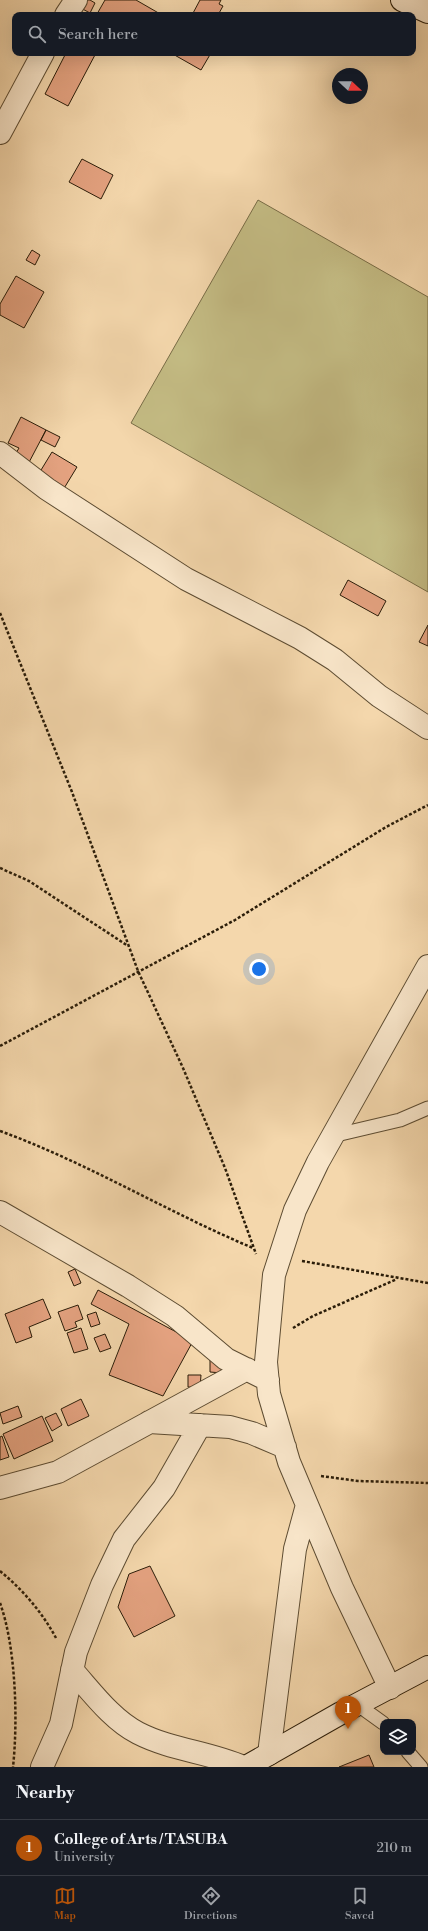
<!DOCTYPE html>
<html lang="en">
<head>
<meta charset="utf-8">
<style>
  body { margin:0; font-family:"Libre Bodoni",serif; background:#242831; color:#f1f3f6 }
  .controls { position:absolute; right:12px; bottom:12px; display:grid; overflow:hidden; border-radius:8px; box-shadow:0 4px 16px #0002 }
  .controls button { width:36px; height:36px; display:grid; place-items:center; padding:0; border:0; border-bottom:1px solid #363941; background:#171b24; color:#f1f3f6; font:20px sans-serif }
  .compass { position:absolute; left:332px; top:68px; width:36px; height:36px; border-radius:50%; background:#171b24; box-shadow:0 4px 16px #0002; rotate:112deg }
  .you { position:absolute; left:259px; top:969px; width:14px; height:14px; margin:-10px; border:3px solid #fff; border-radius:50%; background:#1a73e8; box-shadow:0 0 0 6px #1a73e833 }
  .badge { display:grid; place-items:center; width:26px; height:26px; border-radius:50%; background:#b45309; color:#fff; font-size:13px; font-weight:700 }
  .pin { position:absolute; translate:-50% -33px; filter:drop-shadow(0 1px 2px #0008) }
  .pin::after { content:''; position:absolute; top:21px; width:14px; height:12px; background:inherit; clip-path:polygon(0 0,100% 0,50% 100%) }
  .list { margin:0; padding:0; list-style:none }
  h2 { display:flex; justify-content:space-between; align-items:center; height:52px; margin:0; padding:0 16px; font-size:17px }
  h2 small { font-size:13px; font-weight:400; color:#9ea1a6 }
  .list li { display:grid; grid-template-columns:26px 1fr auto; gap:12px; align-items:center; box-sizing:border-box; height:56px; padding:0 16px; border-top:1px solid #363941 }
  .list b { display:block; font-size:15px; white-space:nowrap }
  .list p { margin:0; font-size:13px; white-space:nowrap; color:#9ea1a6 }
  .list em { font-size:13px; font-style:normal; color:#9ea1a6 }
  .icon { flex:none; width:22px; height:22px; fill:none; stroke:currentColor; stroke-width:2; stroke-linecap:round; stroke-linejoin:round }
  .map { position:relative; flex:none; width:428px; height:1767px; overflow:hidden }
  .search { position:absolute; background:#171b24; box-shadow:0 4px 16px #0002; left:12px; right:12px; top:12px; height:44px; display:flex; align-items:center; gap:10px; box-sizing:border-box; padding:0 14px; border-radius:8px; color:#9ea1a6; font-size:15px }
  .sheet { height:108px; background:#171b24 }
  nav { display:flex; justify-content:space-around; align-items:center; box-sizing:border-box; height:56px; border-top:1px solid #363941; background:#171b24; font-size:11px; color:#9ea1a6 }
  nav a { display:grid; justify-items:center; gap:2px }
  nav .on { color:#b45309 }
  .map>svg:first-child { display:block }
  .green { fill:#c4bc84; stroke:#786c46 }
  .building { fill:#e4a280; stroke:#2b1d09 }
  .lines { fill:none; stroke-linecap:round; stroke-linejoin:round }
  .lane-casing { stroke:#5d4c32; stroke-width:15 }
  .street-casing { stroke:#5d4c32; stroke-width:24 }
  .secondary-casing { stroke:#2b1d09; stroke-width:24 }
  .path { stroke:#2b1d09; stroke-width:2.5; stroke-dasharray:3 2; stroke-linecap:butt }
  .lane { stroke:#f8e5c9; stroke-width:13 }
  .street { stroke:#f8e5c9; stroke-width:22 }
  .secondary { stroke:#f8e5c9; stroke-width:22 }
</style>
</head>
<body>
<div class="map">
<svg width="428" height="1767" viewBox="0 0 428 1767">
  <rect width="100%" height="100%" fill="#f4d7ac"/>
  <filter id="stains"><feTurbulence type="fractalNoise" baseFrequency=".005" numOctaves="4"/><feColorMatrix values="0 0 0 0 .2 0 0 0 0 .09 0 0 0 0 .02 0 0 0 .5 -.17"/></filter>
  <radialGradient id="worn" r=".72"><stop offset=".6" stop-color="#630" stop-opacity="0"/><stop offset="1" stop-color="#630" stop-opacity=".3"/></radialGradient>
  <path class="green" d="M258,200L428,297V592L131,423Z"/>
  <path class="building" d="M80,0H90L95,3L90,13L77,6Z
    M105,0H136L162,15H100L97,14Z
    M200,0H221L219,4L223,6L218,15H192Z
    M66,53H96L68,106L45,94Z
    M171,53H211L201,70Z
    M82,159L113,175L101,199L69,182Z
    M32,250L40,255L35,265L26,260Z
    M16,276L44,292L24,328L0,315V304Z
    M21,417L46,430L26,468L12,460L19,448L8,443Z
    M46,430L60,437L55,447L41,440Z
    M52,452L77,467L63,490L38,475Z
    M348,580L386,601L378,616L340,595Z
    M428,625V646L419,642Z
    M75,1269L81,1283L74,1286L68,1272Z
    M98,1290L193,1341L163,1396L109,1375L129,1324L91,1304Z
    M43,1299L51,1318L29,1327L32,1337L16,1343L5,1314Z
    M78,1305L83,1319L75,1322L77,1327L65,1331L58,1312Z
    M96,1312L100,1324L91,1327L87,1315Z
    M81,1328L88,1349L74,1353L67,1333Z
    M105,1334L111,1348L100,1352L94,1338Z
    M210,1360L223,1361L222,1373L210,1372Z
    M188,1375H201L200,1388L188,1387Z
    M81,1399L89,1416L68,1426L61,1409Z
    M18,1406L22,1417L3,1424L0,1413Z
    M56,1413L62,1425L52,1431L45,1418Z
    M42,1416L53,1441L14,1459L3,1434Z
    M2,1436L9,1457L0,1460V1437Z
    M150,1566L175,1616L134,1637L118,1607L129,1574Z
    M369,1755L374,1767H339Z"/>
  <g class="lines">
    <defs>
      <path id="lane" d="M332,1136L400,1120L428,1108
        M358,1705L383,1723
        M408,1752L421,1767"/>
      <path id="street" d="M66,15L76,0
        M0,133L43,53
        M0,453L47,489L186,579L300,638L335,660L379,696L428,728
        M0,1212L128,1286L175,1316L226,1359L268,1380
        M149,1422L230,1427L252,1433L285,1447
        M0,1488L58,1472L247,1369
        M72,1670C91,1691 112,1720 138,1733C171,1750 209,1752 243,1767
        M390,1688L342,1588L289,1462L269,1394L266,1362L274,1275L295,1210L318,1162L428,966
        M269,1754L295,1549L307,1505
        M42,1767L61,1724L76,1652L102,1585L124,1539L164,1488L200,1425"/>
      <path id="secondary" d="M402,0L428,12
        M246,1767L341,1713L428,1667"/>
    </defs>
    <use href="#lane" class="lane-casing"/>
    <use href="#street" class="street-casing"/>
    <use href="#secondary" class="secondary-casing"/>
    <path class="path" d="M0,613L72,792L138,971L183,1068L225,1168L256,1254
      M0,868L29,881L128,946
      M0,1046L235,920L386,827L428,805
      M0,1131C88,1163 167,1212 253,1248
      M302,1261L428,1283
      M293,1328L313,1316L397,1279
      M321,1476L358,1481L428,1483
      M0,1571C23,1590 42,1612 56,1638
      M0,1603C16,1647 18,1721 13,1767"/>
    <use href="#lane" class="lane"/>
    <use href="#street" class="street"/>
    <use href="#secondary" class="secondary"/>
  </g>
  <rect width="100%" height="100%" filter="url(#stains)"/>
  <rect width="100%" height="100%" fill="url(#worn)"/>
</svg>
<div class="controls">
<button><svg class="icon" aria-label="layers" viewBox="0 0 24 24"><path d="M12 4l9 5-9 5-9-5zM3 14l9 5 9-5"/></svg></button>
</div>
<svg class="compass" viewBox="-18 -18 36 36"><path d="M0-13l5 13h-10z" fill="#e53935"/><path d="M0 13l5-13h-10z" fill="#9ea1a6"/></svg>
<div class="you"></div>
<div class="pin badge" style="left:348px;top:1729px">1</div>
<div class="search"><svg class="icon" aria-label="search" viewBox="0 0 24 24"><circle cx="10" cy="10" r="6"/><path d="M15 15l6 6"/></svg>Search here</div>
</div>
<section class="sheet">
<h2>Nearby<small></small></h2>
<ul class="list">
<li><span class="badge">1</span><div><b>College of Arts / TASUBA</b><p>University</p></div><em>210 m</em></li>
</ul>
</section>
<nav>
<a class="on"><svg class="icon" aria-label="map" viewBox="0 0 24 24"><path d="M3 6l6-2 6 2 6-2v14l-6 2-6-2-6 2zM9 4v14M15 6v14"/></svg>Map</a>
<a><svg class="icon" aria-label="directions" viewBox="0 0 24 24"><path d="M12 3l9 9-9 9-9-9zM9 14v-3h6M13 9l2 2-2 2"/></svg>Directions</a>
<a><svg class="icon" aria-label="saved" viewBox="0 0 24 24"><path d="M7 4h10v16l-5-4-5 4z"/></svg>Saved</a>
</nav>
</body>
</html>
